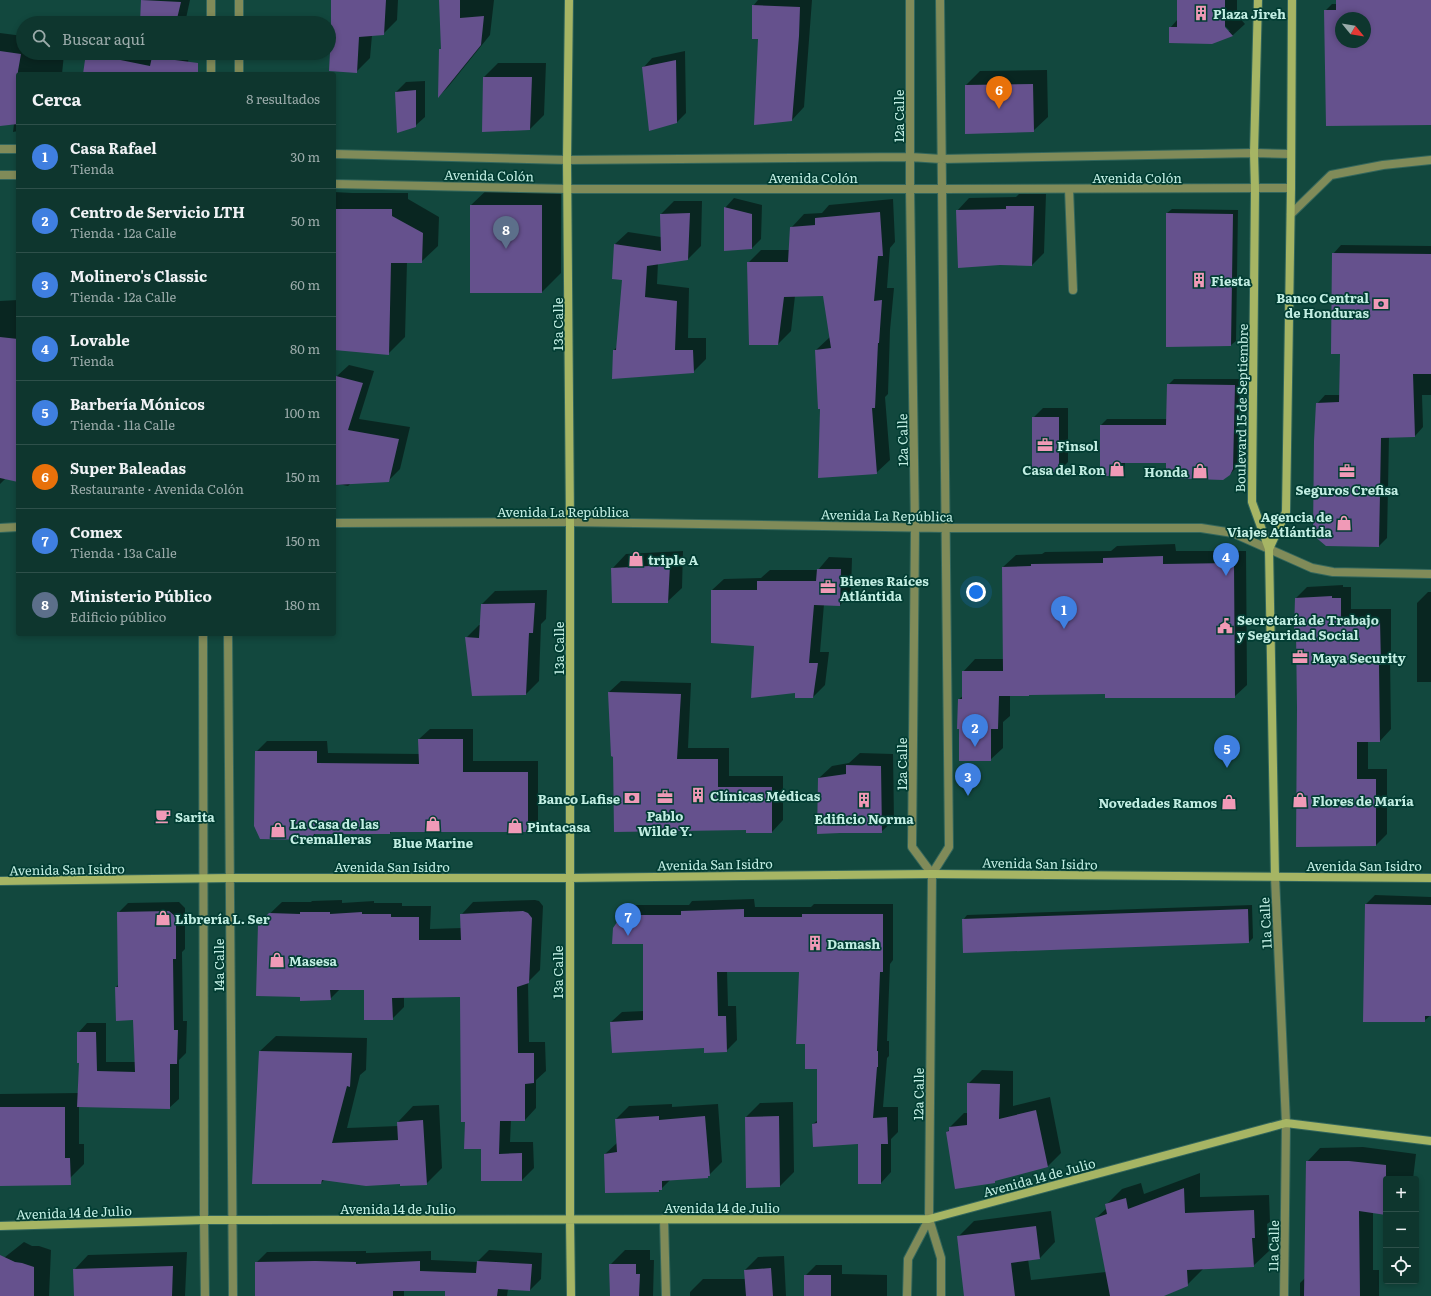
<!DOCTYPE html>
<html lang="es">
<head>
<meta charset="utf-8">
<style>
  body { margin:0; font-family:Literata,serif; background:#1c413a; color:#f1f3f6 }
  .controls { position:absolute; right:12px; bottom:12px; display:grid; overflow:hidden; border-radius:4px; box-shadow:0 2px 6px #0003 }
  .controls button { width:36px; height:36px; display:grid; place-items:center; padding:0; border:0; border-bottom:1px solid #2e504a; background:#0e362e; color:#f1f3f6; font:20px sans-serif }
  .compass { position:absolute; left:1335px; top:12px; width:36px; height:36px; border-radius:50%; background:#0e362e; box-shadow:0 2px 6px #0003; rotate:120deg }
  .you { position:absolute; left:976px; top:592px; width:14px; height:14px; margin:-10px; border:3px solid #fff; border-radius:50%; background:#1a73e8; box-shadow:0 0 0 6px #1a73e833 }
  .badge { display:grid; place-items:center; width:26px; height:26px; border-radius:50%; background:#e69b98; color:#fff; font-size:13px; font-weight:700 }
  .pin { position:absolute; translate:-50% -33px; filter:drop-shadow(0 1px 2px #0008) }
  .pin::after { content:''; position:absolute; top:21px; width:14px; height:12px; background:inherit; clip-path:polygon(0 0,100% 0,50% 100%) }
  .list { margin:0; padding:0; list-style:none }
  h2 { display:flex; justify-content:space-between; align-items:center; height:52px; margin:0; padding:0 16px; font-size:17px }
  h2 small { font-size:13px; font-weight:400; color:#9babaa }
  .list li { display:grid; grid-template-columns:26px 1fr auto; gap:12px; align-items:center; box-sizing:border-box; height:64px; padding:0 16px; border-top:1px solid #2e504a }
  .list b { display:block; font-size:15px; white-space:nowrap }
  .list p { margin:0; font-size:13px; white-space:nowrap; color:#9babaa }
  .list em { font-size:13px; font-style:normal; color:#9babaa }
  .icon { flex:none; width:22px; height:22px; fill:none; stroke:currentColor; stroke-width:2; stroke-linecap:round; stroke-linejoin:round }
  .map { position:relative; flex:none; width:1431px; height:1296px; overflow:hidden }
  .search { position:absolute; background:#0e362e; box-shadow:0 2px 6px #0003; left:16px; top:16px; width:320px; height:44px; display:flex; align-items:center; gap:10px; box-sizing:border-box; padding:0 14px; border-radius:22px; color:#9babaa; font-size:15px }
  .panel { position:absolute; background:#0e362e; box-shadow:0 2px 6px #0003; left:16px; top:72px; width:320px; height:564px; border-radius:4px }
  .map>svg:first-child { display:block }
  .shadow { fill:#0007; fill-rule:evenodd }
  .building { fill:#65518d; fill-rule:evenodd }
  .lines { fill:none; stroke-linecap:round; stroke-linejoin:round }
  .lane-casing { stroke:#32665c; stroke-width:10 }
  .street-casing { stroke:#32665c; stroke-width:10 }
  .secondary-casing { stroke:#32665c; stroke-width:10 }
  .lane { stroke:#808b59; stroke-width:8 }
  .street { stroke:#808b59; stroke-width:8 }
  .secondary { stroke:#a6b564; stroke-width:8 }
  .labels { text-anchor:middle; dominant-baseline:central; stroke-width:3.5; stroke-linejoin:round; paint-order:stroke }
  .poi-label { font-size:13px; font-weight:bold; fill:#c2eee3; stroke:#023d33; text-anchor:start }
  .street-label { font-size:13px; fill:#c2eee3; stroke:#023d33 }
</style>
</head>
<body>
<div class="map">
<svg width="1431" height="1296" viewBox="0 0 1431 1296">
  <rect width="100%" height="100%" fill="#12483e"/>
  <path class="shadow" d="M142,0H190L185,23H141Z
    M332,0H398L397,20L383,34L372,35L370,58L357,71Z
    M441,0H494L490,35L448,87L439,96L442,48Z
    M758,0H812L804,107L792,120L759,38L753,6Z
    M1178,0H1237V15L1245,24L1233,35L1212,43L1170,28L1178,19ZM1222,23L1230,31H1227L1221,24Z
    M1337,0H1431V124L1327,125L1325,11L1332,4H1337ZM1341,18H1365V42H1341Z
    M0,33L23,36V53H33V55L64,54L62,74H18V131L13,132L14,124L0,125Z
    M685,51L686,113L677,122L643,68L652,58Z
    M88,53H189L187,74H84Z
    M498,63H546L544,115L530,129L484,77Z
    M1047,70L1048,117L1033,131L966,85L980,71Z
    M425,81V117L415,126L396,92L406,82Z
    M491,186H561V273L542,292L471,205Z
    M334,192L352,193H408V199L439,217L438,246L421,262H407L405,337L388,354L334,349Z
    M1019,194H1046L1044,253L1032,265L957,211L969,198L1016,197Z
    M734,198L762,205L761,239L752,248L725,208Z
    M893,199L895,242L890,248L887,288H894L890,330L888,394L885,397L890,460L876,473L821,408L816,350L830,337L824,295L795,296L791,331L778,344L748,263L761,250H790L791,228L804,214L822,213L829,205Z
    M674,201H702L701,246L688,259L658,263L657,284L689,288L688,338H706V359L693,372L614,350L617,347L623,279L615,244L628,232L661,237V214Z
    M1172,209L1238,210L1236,341L1231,345L1167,346V213Z
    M1341,245L1431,246V395H1422L1423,427L1415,436L1389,437L1387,538L1379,546L1317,404L1325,395H1340L1341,353L1333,254Z
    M18,300V481L6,478L0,484V301Z
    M349,365L374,371L359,419L410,427L400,469L388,481L351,483L348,486L334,483V401L337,376Z
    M1174,379H1240L1238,462L1236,468L1229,475L1167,462H1125V469L1119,475L1101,425L1107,419H1168V385Z
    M1043,408H1068V462L1058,472L1033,418Z
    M1175,544L1176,551H1246L1247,685L1234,697L1106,693L1030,694L1010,695V716L1003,722V748L990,760L959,699L963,696V672L975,659H1004L1003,567L1016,555L1042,554L1045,552L1111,551L1117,546Z
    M683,551L682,588L667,602L612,569L626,554Z
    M829,557L852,558L851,593L840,605L824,604L820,652H829L825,685L813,697L796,692L755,645L712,590L724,579L761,578L770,570H818Z
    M1343,585V587H1351V609H1391V653L1390,655L1391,729L1380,741H1368V769H1387V834L1376,845L1298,708L1296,598L1307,587Z
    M547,590L546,619L541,624L539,681L526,694L466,638L479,625H481L482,604L495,591Z
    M1428,592H1431V682H1417V603Z
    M621,681L691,683L688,748H729V776H783V820L772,832H747V829L612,756L609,692Z
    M430,729H473V761H538V821L528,831H392L390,833H316L311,839L256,752L267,741H327L328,753L420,754L419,739Z
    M860,753L893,754L894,820L881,832L819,778L832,766L849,763Z
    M1375,895L1431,897V1015L1424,1021L1366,904Z
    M754,899L755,907H811L814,904H893V960L890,964L887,1041H889V1056L887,1058L883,1107H898V1132L891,1139V1172L881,1183L859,1142L813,1124L818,1120V1068L806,1043L800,971H727L728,1006H736L737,1040L726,1051L705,1047L611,1022L622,1012L644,1011V943L623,916L634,905H689L692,901Z
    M342,900V903L374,901V903H402V906H431L430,929L462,928V914L473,902L535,900L539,901L543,906L540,970L528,982L529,1042H545L546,1071L536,1080V1108L525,1120H511L510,1142H533L534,1168L522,1180L482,1148L466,1121L461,996L404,997V1007L392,1019L365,989H340L330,999L301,996L259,924L282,902H311L312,901Z
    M179,902L185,908V949L182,952L183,1021H187L186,1053L179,1060V1099L169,1108L79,1106V1144H84V1164L70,1178L0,1185V1094L78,1093L80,1062L78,1033L87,1023H106V1062H135L134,1019L116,987L119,984L118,913L128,903Z
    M1252,905L1253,938L1249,942L963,920L967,915Z
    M276,1036L367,1038L366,1070L360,1075L347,1128L398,1126V1122L413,1106L439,1105L442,1168L426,1184L325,1179L321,1183L260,1051Z
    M982,1070L1013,1071V1106L1050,1097L1061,1153L1048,1166L997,1179L994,1182L947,1132L950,1129V1127L964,1113H968V1084Z
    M793,1102L794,1172L780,1186L746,1117L760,1103Z
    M672,1104V1107L718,1104L722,1162L707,1177L671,1179L659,1191L605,1154L617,1143L616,1119L629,1106Z
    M1363,1147L1416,1154L1413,1179H1386V1214L1373,1212V1270H1379V1296H1300V1283L1306,1277L1307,1162L1320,1148Z
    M1200,1173V1197L1269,1195L1270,1222L1267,1224L1269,1251L1253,1266L1203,1269L1187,1285L1161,1296H965L958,1237L974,1221L1051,1211L1055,1242L1040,1258L1028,1259L1031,1280L1106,1272L1096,1218L1107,1208L1106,1205L1122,1189L1141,1183L1144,1194Z
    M24,1242L32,1246H39L51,1250L49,1296H0V1261Z
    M489,1250L542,1253L541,1279L530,1290L508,1289L507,1296H446V1290H404V1296H256V1263L267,1252L366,1251V1253L431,1251V1260L477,1262Z
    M625,1250H650V1260H654L653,1296H610V1265Z
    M187,1252L185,1296H75L74,1270L88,1255Z
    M784,1256L786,1296H690V1292L703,1279H746L745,1270L758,1257Z
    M816,1265H842V1274L887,1275V1296H805V1276Z"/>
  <path class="building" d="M141,0L181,2L176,23H140Z
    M331,0H386L384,35L359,37L357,73L329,71L331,33Z
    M439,0H460V18L484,16L481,45L438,98L439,49H441Z
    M1177,0H1225V27L1233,36L1212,44L1169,43V27H1177Z
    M1336,0H1431V125L1326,126L1324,10H1336ZM1341,18H1365V42H1341Z
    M752,5L800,7L799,36L792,121L754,125L758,39H752Z
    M0,51L21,54L18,71V124L0,126Z
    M86,53L150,66L152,57L198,63V74H83Z
    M676,60L677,123L649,131L642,67Z
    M483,77H532L530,130L482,132Z
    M1033,84L1034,132L965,134V85Z
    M416,90V127L397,133L395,92Z
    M470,205H542V293H470Z
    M1006,206H1034L1032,266L1000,265L958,268L956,210L1006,209Z
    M724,207L752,214V249L724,251Z
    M334,209H392V216L423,233L422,263H391L389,355L334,350Z
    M880,212L883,256H878L874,301L882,300L879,343H878L875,408H872L877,474L818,478L820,409H818L815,350L831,348L823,296L784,297L778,345H749L747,262H788L790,227L815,225V218Z
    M690,213L688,260L647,266L645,297L677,301L675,350H693L694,373L612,379L613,350H616L622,280L612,279L614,244L661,251L660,214Z
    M1166,213L1233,214L1231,346L1166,347Z
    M1332,253L1431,254V374H1413L1415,437L1381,438L1379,547L1326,546L1313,535L1314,441L1316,403L1339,402L1340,354H1331Z
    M0,337L18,339V482L0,478Z
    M336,376L363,383L348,430L399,439L389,482L334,485V393Z
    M1167,384L1235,385L1233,469L1230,475L1223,480L1166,478V463H1120V476H1100V425H1166Z
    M1032,417H1059V473H1032Z
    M1163,556V564L1234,563L1235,698H1105V694L1029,695V696H999L998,729H991V761H959V729H957L958,699H962V671H1003L1002,567L1031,566V564L1103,563V558Z
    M670,565L668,603H612L611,568Z
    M817,569H841L840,606L814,605L809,663H818L813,698H795V693L751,698L754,646L711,643V590H757V581H816Z
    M1332,596V598H1341V620H1380L1381,665H1379L1380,742H1357V779H1376V846L1296,847L1297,708L1296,632H1294L1295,598Z
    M535,603L533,633H529L526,695L472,696L465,637L479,638L481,604Z
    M608,692L681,694L677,759H718V787H772V833H746V830L614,832L613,757L611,756Z
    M418,739H463V772H528V832H390V834H314L311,840L260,839L254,826L255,751H317V763L419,764Z
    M846,765L881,766L882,833H840L817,834L818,778L846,774Z
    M1365,904L1431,905V1016H1425V1022H1363Z
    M744,909V917H802V914H883V972H880L877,1051H878V1067H877L873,1118L887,1117L888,1144H881V1184H858V1144L813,1147L812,1124L817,1123V1069H805V1044H796L799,972H717L718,1016H726L727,1052L704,1053V1048L612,1053L610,1022L643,1020V944H612L613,928L622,915H681V911Z
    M1248,909L1249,943L963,953L962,919Z
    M169,911L176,917V959H173L174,1030H178L177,1064H170V1109L77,1107L79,1063H77V1032H96L97,1071L135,1072L133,1020L116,1021L115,987H118L117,912Z
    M523,911L528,913L532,918L529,983L517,987L518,1053H534V1083L525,1084V1121H500L499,1154L522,1153V1181H481V1149H464L465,1122H461L460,997L392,998L393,1020H364V990H330L331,1000L300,1001V997L256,996L258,924L269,913L300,914V912H330V914L362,912V914H391V917H419V940H461L460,914Z
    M259,1051L352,1053L350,1087L347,1086L332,1143L398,1140L397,1122L423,1120L427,1185L400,1186V1184L366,1186L322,1180L321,1184H252Z
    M967,1083L1000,1084L999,1119L1036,1110L1048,1167L995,1181V1183L955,1189L946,1132L949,1131V1127L967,1125Z
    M0,1107H65V1158H70L71,1185L0,1186Z
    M659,1116V1120L705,1116L710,1176H708V1178L662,1181V1190H659V1192L605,1193L604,1154L617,1152L615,1119Z
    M779,1116L780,1187L746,1188L745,1117Z
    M1306,1161H1349L1386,1165V1215L1359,1211L1360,1296H1304Z
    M1184,1188L1185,1213L1254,1210L1255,1238H1252L1254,1267L1187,1270L1188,1286L1164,1296H1110L1095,1218L1107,1214L1105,1204L1126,1198L1128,1209Z
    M1036,1226L1040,1259L1011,1263L1015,1296H964L957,1236Z
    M0,1255L15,1262L22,1263L34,1267V1296H0Z
    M315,1261L356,1262V1264L420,1261V1271L476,1273L477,1261L532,1264L530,1291L498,1289L497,1296H445V1291H393V1296H255V1262Z
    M609,1264H636V1274H640L639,1296H610Z
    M173,1266L172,1296H74L73,1269Z
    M771,1268L773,1296H746L744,1270Z
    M804,1275H831V1296H804Z"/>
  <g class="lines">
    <defs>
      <path id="lane" d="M1069,189L1073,290
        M1291,214L1331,175L1383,165L1431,160
        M664,1219L666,1296"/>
      <path id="street" d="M910,0V189L915,527L912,847L932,874
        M940,0L949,847L932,874L929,1219L941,1258V1296
        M211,23V0
        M239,23V0
        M211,74V53
        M239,74V53
        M0,149H18
        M334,154L567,160L910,157L941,159L1254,153L1291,154
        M0,175H18
        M334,184L568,189H941L1291,188
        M334,523L570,522L945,528H1201L1233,533L1312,568L1333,572L1431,574
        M0,528L18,527
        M203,634L204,1220L205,1296
        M228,634L233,1296
        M1275,877L1286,1123L1284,1296
        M907,1296L908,1259L929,1219"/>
      <path id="secondary" d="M569,0L567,160L570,522V1219L571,1296
        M1258,0L1254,153L1255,189L1252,495V502L1269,549L1275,877
        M1269,549L1286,512L1291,188L1292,0
        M0,881L230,878H569L932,874L1431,878
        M0,1226L204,1220L929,1219L1286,1123L1431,1141"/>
    </defs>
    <use href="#lane" class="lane-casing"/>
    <use href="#street" class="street-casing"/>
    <use href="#secondary" class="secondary-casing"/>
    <use href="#lane" class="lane"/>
    <use href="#street" class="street"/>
    <use href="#secondary" class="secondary"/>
  </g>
  <defs>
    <symbol id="building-bare" viewBox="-9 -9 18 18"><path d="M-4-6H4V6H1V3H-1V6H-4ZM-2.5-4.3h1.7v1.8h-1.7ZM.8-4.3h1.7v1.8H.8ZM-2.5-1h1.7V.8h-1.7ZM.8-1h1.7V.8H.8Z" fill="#f09ab7" stroke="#023d33" stroke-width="2.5" paint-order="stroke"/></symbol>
    <symbol id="bank-bare" viewBox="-9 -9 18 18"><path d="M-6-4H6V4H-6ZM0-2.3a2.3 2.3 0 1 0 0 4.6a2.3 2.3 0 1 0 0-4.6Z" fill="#f09ab7" stroke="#023d33" stroke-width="2.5" paint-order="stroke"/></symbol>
    <symbol id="office-bare" viewBox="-9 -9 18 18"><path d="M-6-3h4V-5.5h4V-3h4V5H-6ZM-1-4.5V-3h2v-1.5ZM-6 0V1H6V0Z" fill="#f09ab7" stroke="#023d33" stroke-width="2.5" paint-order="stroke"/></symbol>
    <symbol id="shop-bare" viewBox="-9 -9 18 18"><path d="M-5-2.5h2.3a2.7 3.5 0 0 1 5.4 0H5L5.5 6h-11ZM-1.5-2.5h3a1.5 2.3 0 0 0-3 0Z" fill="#f09ab7" stroke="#023d33" stroke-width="2.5" paint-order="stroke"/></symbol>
    <symbol id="civic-bare" viewBox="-9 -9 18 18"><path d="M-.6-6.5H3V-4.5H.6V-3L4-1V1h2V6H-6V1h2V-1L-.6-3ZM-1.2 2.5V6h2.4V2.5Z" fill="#f09ab7" stroke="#023d33" stroke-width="2.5" paint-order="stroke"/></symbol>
    <symbol id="cafe-bare" viewBox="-9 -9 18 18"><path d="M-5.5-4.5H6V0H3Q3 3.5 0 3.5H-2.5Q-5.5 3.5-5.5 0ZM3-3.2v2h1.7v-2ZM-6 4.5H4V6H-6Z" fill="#f09ab7" stroke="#023d33" stroke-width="2.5" paint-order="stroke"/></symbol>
  </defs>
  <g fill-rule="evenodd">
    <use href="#building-bare" x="1190" y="2" width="22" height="22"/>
    <use href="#building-bare" x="1188" y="269" width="22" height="22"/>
    <use href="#bank-bare" x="1370" y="293" width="22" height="22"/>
    <use href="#office-bare" x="1034" y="434" width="22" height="22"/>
    <use href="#shop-bare" x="1106" y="458" width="22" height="22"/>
    <use href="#shop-bare" x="1189" y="460" width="22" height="22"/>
    <use href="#office-bare" x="1336" y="460" width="22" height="22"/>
    <use href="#shop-bare" x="1333" y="512" width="22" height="22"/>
    <use href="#shop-bare" x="625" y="548" width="22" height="22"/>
    <use href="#office-bare" x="817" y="576" width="22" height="22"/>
    <use href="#civic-bare" x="1214" y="615" width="22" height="22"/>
    <use href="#office-bare" x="1289" y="646" width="22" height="22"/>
    <use href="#building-bare" x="687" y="784" width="22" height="22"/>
    <use href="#office-bare" x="654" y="786" width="22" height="22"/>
    <use href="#bank-bare" x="621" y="787" width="22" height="22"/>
    <use href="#building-bare" x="853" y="789" width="22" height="22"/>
    <use href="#shop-bare" x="1289" y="789" width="22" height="22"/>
    <use href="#shop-bare" x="1218" y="791" width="22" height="22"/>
    <use href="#cafe-bare" x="152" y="805" width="22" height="22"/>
    <use href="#shop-bare" x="422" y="813" width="22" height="22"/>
    <use href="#shop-bare" x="504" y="815" width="22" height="22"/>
    <use href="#shop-bare" x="267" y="819" width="22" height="22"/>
    <use href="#shop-bare" x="152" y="907" width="22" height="22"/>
    <use href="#building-bare" x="804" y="932" width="22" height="22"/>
    <use href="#shop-bare" x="266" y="949" width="22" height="22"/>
  </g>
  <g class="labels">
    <g class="poi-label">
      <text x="1213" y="13">Plaza Jireh</text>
      <text x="1211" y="280">Fiesta</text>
      <text x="1369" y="297" text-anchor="end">Banco Central<tspan x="1369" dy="15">de Honduras</tspan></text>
      <text x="1057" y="445">Finsol</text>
      <text x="1105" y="469" text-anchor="end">Casa del Ron</text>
      <text x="1188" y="471" text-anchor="end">Honda</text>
      <text x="1347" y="489" text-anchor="middle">Seguros Crefisa</text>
      <text x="1332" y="516" text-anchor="end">Agencia de<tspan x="1332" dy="15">Viajes Atlántida</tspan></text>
      <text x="648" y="559">triple A</text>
      <text x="840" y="580">Bienes Raíces<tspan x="840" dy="15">Atlántida</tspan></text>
      <text x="1237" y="619">Secretaría de Trabajo<tspan x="1237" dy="15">y Seguridad Social</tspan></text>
      <text x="1312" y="657">Maya Security</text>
      <text x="710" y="795">Clínicas Médicas</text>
      <text x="620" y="798" text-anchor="end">Banco Lafise</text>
      <text x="1312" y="800">Flores de María</text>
      <text x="1217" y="802" text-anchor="end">Novedades Ramos</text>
      <text x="665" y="815" text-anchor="middle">Pablo<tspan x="665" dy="15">Wilde Y.</tspan></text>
      <text x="175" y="816">Sarita</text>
      <text x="864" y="818" text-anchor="middle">Edificio Norma</text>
      <text x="290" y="823">La Casa de las<tspan x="290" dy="15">Cremalleras</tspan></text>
      <text x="527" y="826">Pintacasa</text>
      <text x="433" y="842" text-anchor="middle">Blue Marine</text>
      <text x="175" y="918">Librería L. Ser</text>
      <text x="827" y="943">Damash</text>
      <text x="289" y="960">Masesa</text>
    </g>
    <g class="street-label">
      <text transform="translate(898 116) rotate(-90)">12a Calle</text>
      <text transform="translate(489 175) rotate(1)">Avenida Colón</text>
      <text x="813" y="177">Avenida Colón</text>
      <text x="1137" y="177">Avenida Colón</text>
      <text transform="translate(557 324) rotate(-90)">13a Calle</text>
      <text transform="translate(1241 408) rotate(-89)">Boulevard 15 de Septiembre</text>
      <text transform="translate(902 440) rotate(-91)">12a Calle</text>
      <text x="563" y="511">Avenida La República</text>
      <text transform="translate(887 515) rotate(1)">Avenida La República</text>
      <text transform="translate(558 648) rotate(-90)">13a Calle</text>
      <text transform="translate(901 764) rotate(-90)">12a Calle</text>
      <text transform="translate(1040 863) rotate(1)">Avenida San Isidro</text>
      <text transform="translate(715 864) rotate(-1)">Avenida San Isidro</text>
      <text x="1364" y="865">Avenida San Isidro</text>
      <text x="392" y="866">Avenida San Isidro</text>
      <text transform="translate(67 869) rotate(-1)">Avenida San Isidro</text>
      <text transform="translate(1265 923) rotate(-93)">11a Calle</text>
      <text transform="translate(218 965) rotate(-90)">14a Calle</text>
      <text transform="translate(557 972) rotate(-90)">13a Calle</text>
      <text transform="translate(918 1094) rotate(-89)">12a Calle</text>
      <text transform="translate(1039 1177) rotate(-15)">Avenida 14 de Julio</text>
      <text x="722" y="1207">Avenida 14 de Julio</text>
      <text x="398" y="1208">Avenida 14 de Julio</text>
      <text transform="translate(74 1212) rotate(-2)">Avenida 14 de Julio</text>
      <text transform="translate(1273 1246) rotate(-89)">11a Calle</text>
    </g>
  </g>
</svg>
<div class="controls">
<button>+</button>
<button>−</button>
<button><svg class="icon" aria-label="locate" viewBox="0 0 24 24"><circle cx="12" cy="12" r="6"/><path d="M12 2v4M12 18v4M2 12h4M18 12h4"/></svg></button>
</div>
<svg class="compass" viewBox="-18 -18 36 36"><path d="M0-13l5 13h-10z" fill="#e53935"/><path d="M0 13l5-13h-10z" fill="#9babaa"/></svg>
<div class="you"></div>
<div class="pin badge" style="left:1064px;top:629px;background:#3f7fe0">1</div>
<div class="pin badge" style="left:975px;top:747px;background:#3f7fe0">2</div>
<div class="pin badge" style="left:968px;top:796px;background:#3f7fe0">3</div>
<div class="pin badge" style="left:1226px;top:576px;background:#3f7fe0">4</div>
<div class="pin badge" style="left:1227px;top:768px;background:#3f7fe0">5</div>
<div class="pin badge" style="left:999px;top:109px;background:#e8710a">6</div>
<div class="pin badge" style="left:628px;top:936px;background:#3f7fe0">7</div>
<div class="pin badge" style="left:506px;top:249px;background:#5c6f8a">8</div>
<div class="search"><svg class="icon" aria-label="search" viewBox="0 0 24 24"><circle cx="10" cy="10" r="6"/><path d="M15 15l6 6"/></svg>Buscar aquí</div>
<section class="panel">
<h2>Cerca<small>8 resultados</small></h2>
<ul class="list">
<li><span class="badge" style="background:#3f7fe0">1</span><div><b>Casa Rafael</b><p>Tienda</p></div><em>30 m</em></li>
<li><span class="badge" style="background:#3f7fe0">2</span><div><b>Centro de Servicio LTH</b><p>Tienda · 12a Calle</p></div><em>50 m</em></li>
<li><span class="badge" style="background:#3f7fe0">3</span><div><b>Molinero's Classic</b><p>Tienda · 12a Calle</p></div><em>60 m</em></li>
<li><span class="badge" style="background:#3f7fe0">4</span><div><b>Lovable</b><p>Tienda</p></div><em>80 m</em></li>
<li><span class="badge" style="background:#3f7fe0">5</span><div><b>Barbería Mónicos</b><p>Tienda · 11a Calle</p></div><em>100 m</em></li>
<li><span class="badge" style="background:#e8710a">6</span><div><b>Super Baleadas</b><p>Restaurante · Avenida Colón</p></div><em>150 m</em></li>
<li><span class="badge" style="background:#3f7fe0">7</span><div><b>Comex</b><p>Tienda · 13a Calle</p></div><em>150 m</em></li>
<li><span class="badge" style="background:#5c6f8a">8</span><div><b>Ministerio Público</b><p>Edificio público</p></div><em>180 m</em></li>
</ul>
</section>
</div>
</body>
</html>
